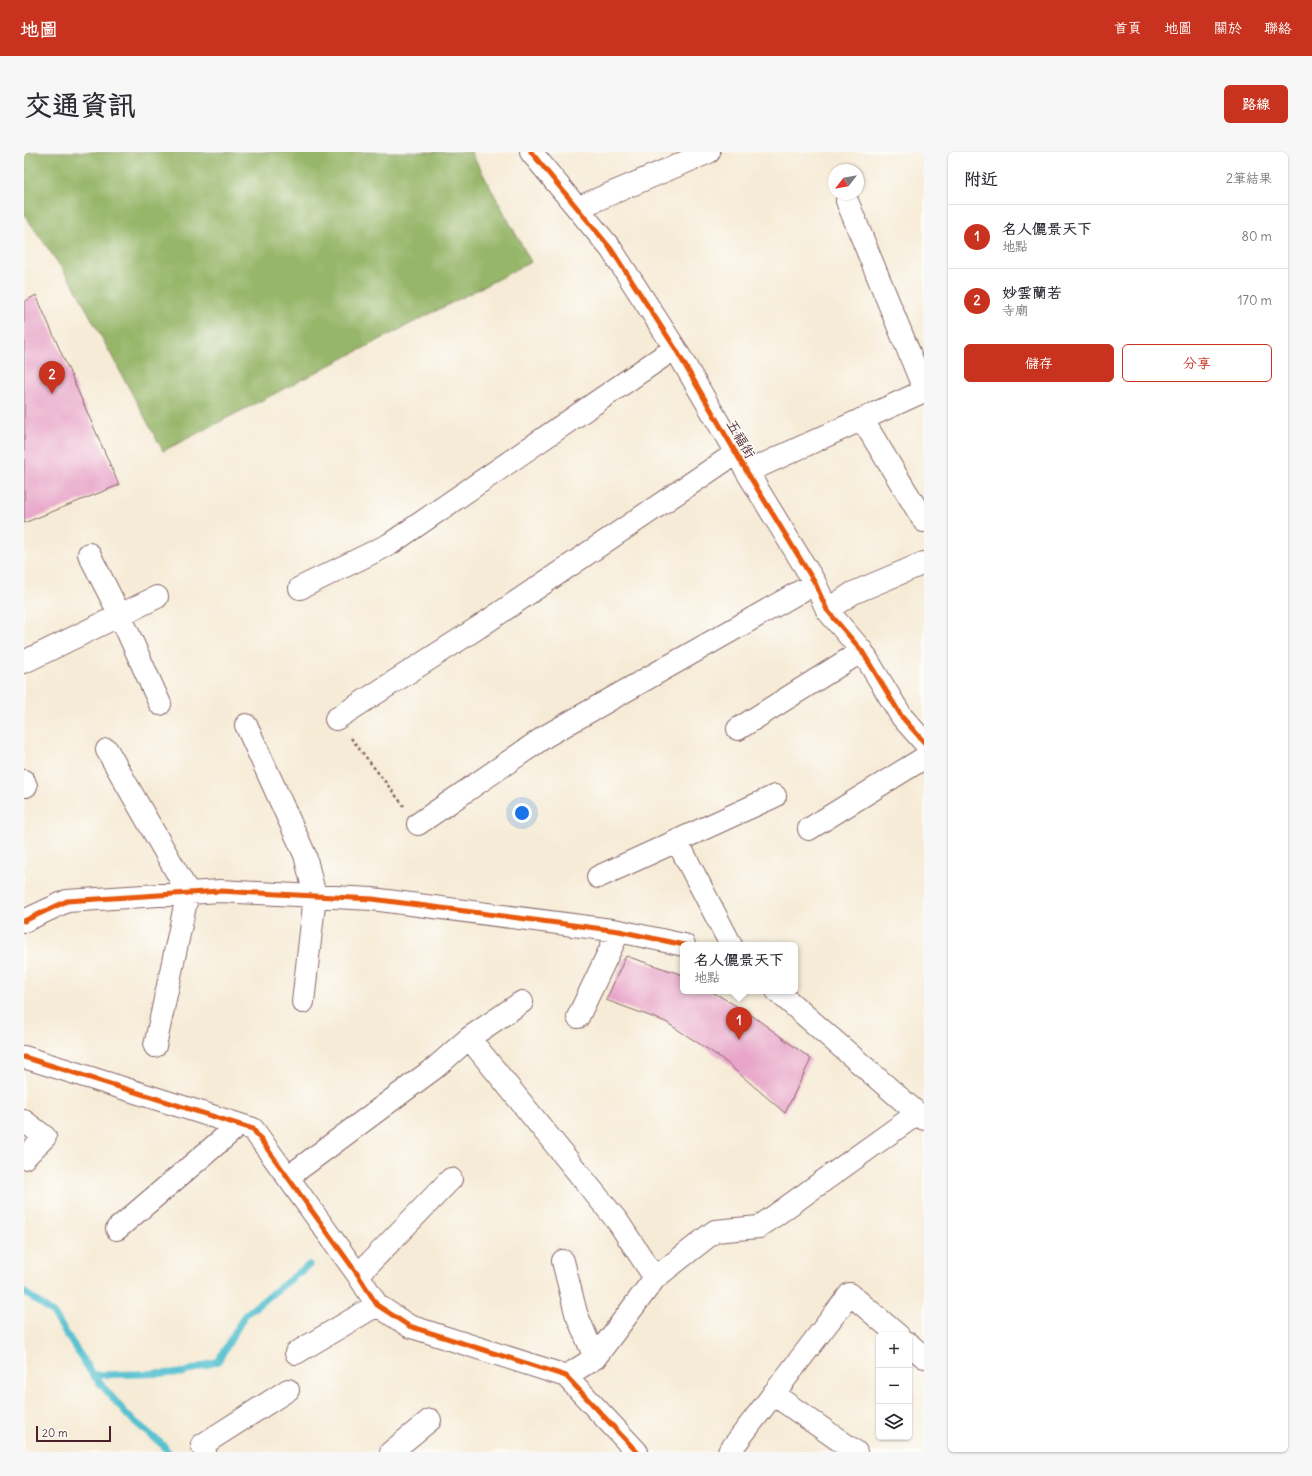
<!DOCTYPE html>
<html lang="zh-TW">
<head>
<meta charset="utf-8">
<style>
  body { margin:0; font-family:Delius,"LXGW WenKai TC",sans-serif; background:#f7f7f7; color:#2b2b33 }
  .controls { position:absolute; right:12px; bottom:12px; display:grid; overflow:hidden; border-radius:6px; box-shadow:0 1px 3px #0004 }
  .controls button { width:36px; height:36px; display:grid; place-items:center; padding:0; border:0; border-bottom:1px solid #e1e1e2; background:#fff; color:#2b2b33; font:20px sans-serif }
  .compass { position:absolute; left:804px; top:12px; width:36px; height:36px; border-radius:50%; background:#fff; box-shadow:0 1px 3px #0004; rotate:239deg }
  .scale { position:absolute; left:12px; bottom:10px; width:75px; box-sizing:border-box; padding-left:4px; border:2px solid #4a1f2b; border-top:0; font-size:11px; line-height:14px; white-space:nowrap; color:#4a1f2b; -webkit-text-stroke:3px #fdfcf7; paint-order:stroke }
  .you { position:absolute; left:498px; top:661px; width:14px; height:14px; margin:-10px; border:3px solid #fff; border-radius:50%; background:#1a73e8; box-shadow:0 0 0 6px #1a73e833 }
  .badge { display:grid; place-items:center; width:26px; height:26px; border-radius:50%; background:#c8321e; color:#fff; font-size:13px; font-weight:700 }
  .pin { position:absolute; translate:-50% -33px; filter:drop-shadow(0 1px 2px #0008) }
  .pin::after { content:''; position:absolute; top:21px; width:14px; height:12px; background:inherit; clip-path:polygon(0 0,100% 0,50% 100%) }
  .popup { position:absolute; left:656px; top:790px; width:118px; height:52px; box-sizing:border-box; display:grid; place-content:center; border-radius:6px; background:#fff; filter:drop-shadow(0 1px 3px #0005); font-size:13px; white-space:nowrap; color:#7c7c81 }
  .popup b { font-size:15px; color:#2b2b33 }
  .popup::after { content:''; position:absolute; left:50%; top:100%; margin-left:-8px; border:8px solid transparent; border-top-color:#fff }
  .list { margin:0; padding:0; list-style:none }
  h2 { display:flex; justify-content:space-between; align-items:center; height:52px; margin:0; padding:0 16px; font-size:17px }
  h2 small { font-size:13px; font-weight:400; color:#7c7c81 }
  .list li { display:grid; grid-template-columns:26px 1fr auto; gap:12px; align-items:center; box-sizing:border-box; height:64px; padding:0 16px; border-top:1px solid #e1e1e2 }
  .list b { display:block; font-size:15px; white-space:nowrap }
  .list p { margin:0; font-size:13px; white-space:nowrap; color:#7c7c81 }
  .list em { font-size:13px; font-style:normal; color:#7c7c81 }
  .actions { display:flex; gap:8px; padding:12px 16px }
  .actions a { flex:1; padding:9px 0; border:1px solid #c8321e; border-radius:6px; text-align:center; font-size:14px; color:#c8321e }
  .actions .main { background:#c8321e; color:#fff }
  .icon { flex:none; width:22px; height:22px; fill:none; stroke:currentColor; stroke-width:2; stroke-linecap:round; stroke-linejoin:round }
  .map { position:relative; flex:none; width:900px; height:1300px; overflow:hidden; border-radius:6px }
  header { display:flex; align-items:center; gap:24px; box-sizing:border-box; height:56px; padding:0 20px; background:#c8321e; color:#fff }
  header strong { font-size:19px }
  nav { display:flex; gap:22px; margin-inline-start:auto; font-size:14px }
  .intro { display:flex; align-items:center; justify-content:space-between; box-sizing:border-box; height:96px; padding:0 24px }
  h1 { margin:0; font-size:28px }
  .button { padding:10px 18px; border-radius:6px; background:#c8321e; color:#fff; font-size:14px; font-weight:700 }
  main { display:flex; gap:24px; padding:0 24px }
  aside { flex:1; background:#fff; border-radius:6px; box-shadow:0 1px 3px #0004 }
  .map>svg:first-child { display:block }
  .forest { fill:#96b669; stroke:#706a4a }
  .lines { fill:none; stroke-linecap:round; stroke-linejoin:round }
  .stream { stroke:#56c1d0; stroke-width:7 }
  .building { fill:#e8a5c9 }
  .minor-casing { stroke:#866667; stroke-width:24 }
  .path { stroke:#866667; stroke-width:2.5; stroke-dasharray:3 3; stroke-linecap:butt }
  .minor { stroke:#fff; stroke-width:22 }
  .cycleway-casing { stroke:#fdfcf7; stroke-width:8 }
  .cycleway { stroke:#e8590c; stroke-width:5 }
  .labels { text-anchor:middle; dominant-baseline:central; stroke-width:3; stroke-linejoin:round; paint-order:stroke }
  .street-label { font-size:14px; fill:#4a1f2b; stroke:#fdfcf7 }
</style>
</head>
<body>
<header>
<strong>地圖</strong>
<nav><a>首頁</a><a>地圖</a><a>關於</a><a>聯絡</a></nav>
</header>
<div class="intro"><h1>交通資訊</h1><a class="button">路線</a></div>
<main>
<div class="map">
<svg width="900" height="1300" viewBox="0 0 900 1300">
  <rect width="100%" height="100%" fill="#fdfcf7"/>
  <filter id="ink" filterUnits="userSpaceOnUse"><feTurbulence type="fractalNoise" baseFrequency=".025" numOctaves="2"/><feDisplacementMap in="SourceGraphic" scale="8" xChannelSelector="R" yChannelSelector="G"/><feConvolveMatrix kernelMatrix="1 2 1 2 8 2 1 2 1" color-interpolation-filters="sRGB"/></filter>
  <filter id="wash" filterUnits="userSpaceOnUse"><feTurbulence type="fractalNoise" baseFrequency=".012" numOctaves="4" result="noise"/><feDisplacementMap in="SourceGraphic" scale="16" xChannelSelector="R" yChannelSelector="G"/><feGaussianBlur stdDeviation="0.9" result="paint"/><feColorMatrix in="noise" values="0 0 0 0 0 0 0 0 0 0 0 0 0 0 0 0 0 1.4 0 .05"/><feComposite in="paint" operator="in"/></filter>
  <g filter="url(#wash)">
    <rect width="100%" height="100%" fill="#f6ebd6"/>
    <path class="forest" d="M0,0H447L507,110L139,299L50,134L0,62Z"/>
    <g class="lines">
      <path class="stream" d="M0,1140L29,1161L69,1223L104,1264L139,1293L144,1300
        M69,1223L158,1221L194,1209L221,1163L285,1113"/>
    </g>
    <g id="blocks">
      <path class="building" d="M12,143L95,333L0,371V150Z
        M602,804L659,823V839H687L726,862L787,907L761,961L697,906L642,870L582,848Z"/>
    </g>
  </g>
  <g filter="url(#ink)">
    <use href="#blocks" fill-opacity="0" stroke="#866667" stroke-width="1"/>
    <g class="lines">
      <defs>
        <path id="minor" d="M507,0L587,97L651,196L723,320L791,431L803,458L838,499L878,565L900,590
          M823,49L900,237
          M553,56L685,0
          M838,267L900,369
          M723,320L900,239
          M65,402L96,463L136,552
          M276,436L366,392L651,196
          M803,458L829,441L900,411
          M0,510L133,445
          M312,567L455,475L712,301
          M222,573L281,703L291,744L279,850
          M714,577L838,499
          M83,598L164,740L131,894
          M0,629L2,634
          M394,672L522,584L791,431
          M785,677L900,606
          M653,689L707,793
          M574,725L751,644
          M0,769L43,749L196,739L348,747L595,779L660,793
          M753,839L900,967
          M554,865L595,779
          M445,886L498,850
          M0,905L229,977L334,1123L353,1153L385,1174L542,1224L613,1300
          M0,969L21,985L0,1006
          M264,1025L412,915L445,886L594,1070L631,1126
          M93,1077L215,973
          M539,1109L552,1161L571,1206
          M334,1123L427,1027
          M885,1192L900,1205
          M272,1201L353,1153
          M542,1224L571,1206L631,1126L691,1079L735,1075L894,961
          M749,1242L832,1300
          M181,1300L178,1293L264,1238
          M367,1300L406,1268
          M705,1300L826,1142L874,1183"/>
      </defs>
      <use href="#minor" class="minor-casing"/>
      <path class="path" d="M327,586L380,654"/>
      <use href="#minor" class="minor"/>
      <defs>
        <path id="cycleway" d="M507,0L587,97L651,196L723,320L791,431L803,458L838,499L878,565L900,590
          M0,769L43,749L196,739L348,747L595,779L660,793
          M0,905L229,977L334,1123L353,1153L385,1174L542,1224L613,1300"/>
      </defs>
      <use href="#cycleway" class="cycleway-casing"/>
      <use href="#cycleway" class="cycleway"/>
    </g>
  </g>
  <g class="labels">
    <g class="street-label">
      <text transform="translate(717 287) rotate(60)">五福街</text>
    </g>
  </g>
</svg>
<div class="controls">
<button>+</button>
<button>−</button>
<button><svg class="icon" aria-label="layers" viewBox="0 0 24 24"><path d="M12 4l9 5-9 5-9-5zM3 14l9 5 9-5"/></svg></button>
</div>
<svg class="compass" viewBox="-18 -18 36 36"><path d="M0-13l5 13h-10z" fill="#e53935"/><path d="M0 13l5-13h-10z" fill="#7c7c81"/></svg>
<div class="scale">20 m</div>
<div class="you"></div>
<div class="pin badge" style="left:715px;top:888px">1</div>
<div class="popup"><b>名人儷景天下</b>地點</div>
<div class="pin badge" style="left:28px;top:242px">2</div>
</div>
<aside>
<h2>附近<small>2筆結果</small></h2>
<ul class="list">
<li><span class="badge">1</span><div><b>名人儷景天下</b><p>地點</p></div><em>80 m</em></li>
<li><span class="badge">2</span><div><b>妙雲蘭若</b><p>寺廟</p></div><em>170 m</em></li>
</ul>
<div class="actions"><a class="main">儲存</a><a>分享</a></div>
</aside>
</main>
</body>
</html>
